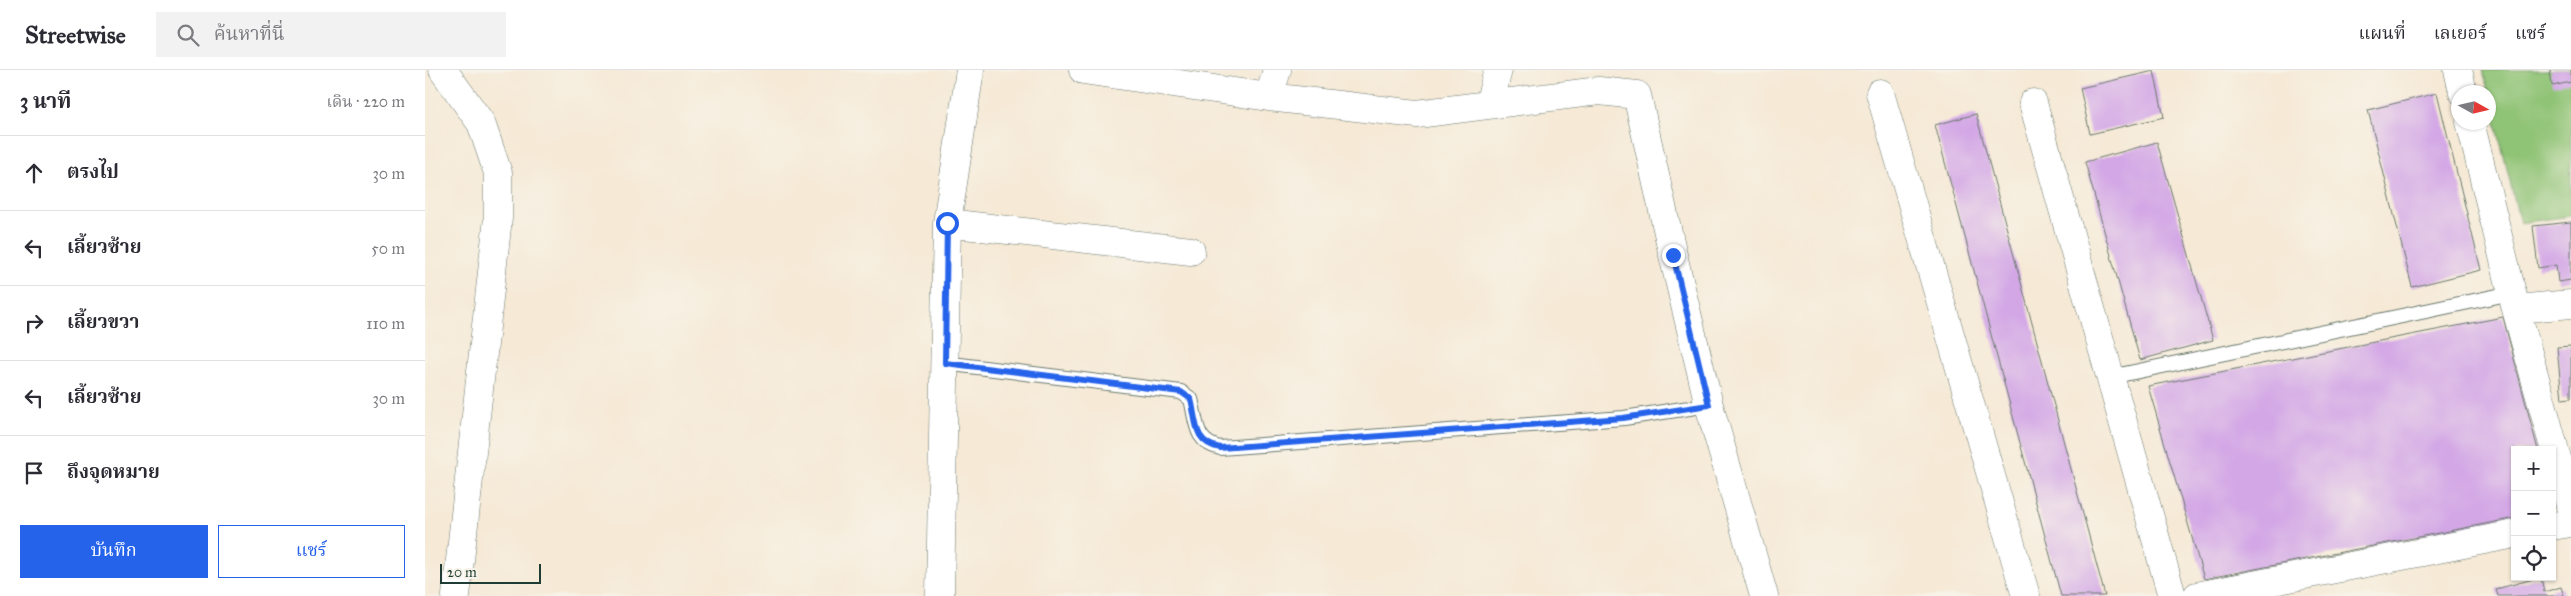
<!DOCTYPE html>
<html lang="th">
<head>
<meta charset="utf-8">
<style>
  body { margin:0; font-family:"IM FELL Great Primer","Noto Serif Thai",serif; background:#f2f2f3; color:#2b2b33 }
  .controls { position:absolute; right:15px; bottom:15px; display:grid; overflow:hidden; border-radius:0px; box-shadow:0 1px 4px #0004 }
  .controls button { width:45px; height:45px; display:grid; place-items:center; padding:0; border:0; border-bottom:1px solid #e1e1e2; background:#fff; color:#2b2b33; font:25px sans-serif }
  .compass { position:absolute; left:2026px; top:15px; width:45px; height:45px; border-radius:50%; background:#fff; box-shadow:0 1px 4px #0004; rotate:98deg }
  .scale { position:absolute; left:15px; bottom:12px; width:101px; box-sizing:border-box; padding-left:5px; border:2px solid #1f3d34; border-top:0; font-size:14px; line-height:18px; white-space:nowrap; color:#1f3d34; -webkit-text-stroke:4px #f7f3e8; paint-order:stroke }
  .stop { position:absolute; width:15px; height:15px; margin:-11px; border:4px solid #2563eb; border-radius:50%; background:#fff }
  .stop.end { background:#2563eb; border-color:#fff; box-shadow:0 1px 5px #0008 }
  .list { margin:0; padding:0; list-style:none }
  h2 { display:flex; justify-content:space-between; align-items:center; height:65px; margin:0; padding:0 20px; font-size:21px }
  h2 small { font-size:16px; font-weight:400; color:#7c7c81 }
  .list li { display:grid; grid-template-columns:32px 1fr auto; gap:15px; align-items:center; box-sizing:border-box; height:75px; padding:0 20px; border-top:1px solid #e1e1e2 }
  .list b { display:block; font-size:19px; white-space:nowrap }
  .list em { font-size:16px; font-style:normal; color:#7c7c81 }
  .actions { display:flex; gap:10px; padding:15px 20px }
  .actions a { flex:1; padding:11px 0; border:1px solid #2563eb; border-radius:0px; text-align:center; font-size:18px; color:#2563eb }
  .actions .main { background:#2563eb; color:#fff }
  .icon { flex:none; width:28px; height:28px; fill:none; stroke:currentColor; stroke-width:2; stroke-linecap:round; stroke-linejoin:round }
  .map { position:relative; flex:none; width:2146px; height:526px; overflow:hidden }
  header { display:flex; align-items:center; gap:30px; box-sizing:border-box; height:70px; padding:0 25px; background:#fff; border-bottom:1px solid #e1e1e2 }
  header strong { font-size:24px }
  nav { display:flex; gap:28px; margin-inline-start:auto; font-size:18px }
  .search { width:350px; height:45px; background:#f2f2f3; display:flex; align-items:center; gap:12px; box-sizing:border-box; padding:0 18px; border-radius:0px; color:#7c7c81; font-size:19px }
  main { display:flex }
  aside { flex:1; background:#fff }
  .map>svg:first-child { display:block }
  .green { fill:#8fc375; stroke:#578054 }
  .building { fill:#d3a7e6 }
  .lines { fill:none; stroke-linecap:round; stroke-linejoin:round }
  .service-casing { stroke:#6a796d; stroke-width:16 }
  .minor-casing { stroke:#6a796d; stroke-width:29 }
  .service { stroke:#fff; stroke-width:14 }
  .minor { stroke:#fff; stroke-width:28 }
  .route { stroke:#2563eb; stroke-width:6 }
</style>
</head>
<body>
<header>
<strong>Streetwise</strong>
<div class="search"><svg class="icon" aria-label="search" viewBox="0 0 24 24"><circle cx="10" cy="10" r="6"/><path d="M15 15l6 6"/></svg>ค้นหาที่นี่</div>
<nav><a>แผนที่</a><a>เลเยอร์</a><a>แชร์</a></nav>
</header>
<main>
<aside>
<h2>3 นาที<small>เดิน · 220 m</small></h2>
<ul class="list">
<li><svg class="icon" aria-label="ahead" viewBox="0 0 24 24"><path d="M12 20V5M6 11l6-6 6 6"/></svg><div><b>ตรงไป</b></div><em>30 m</em></li>
<li><svg class="icon" aria-label="left" viewBox="0 0 24 24"><path d="M17 20v-9H6M10 6l-5 5 5 5"/></svg><div><b>เลี้ยวซ้าย</b></div><em>50 m</em></li>
<li><svg class="icon" aria-label="right" viewBox="0 0 24 24"><path d="M7 20v-9h11M14 6l5 5-5 5"/></svg><div><b>เลี้ยวขวา</b></div><em>110 m</em></li>
<li><svg class="icon" aria-label="left" viewBox="0 0 24 24"><path d="M17 20v-9H6M10 6l-5 5 5 5"/></svg><div><b>เลี้ยวซ้าย</b></div><em>30 m</em></li>
<li><svg class="icon" aria-label="arrive" viewBox="0 0 24 24"><path d="M6 21V4h12l-3 4 3 4H6"/></svg><div><b>ถึงจุดหมาย</b></div></li>
</ul>
<div class="actions"><a class="main">บันทึก</a><a>แชร์</a></div>
</aside>
<div class="map">
<svg width="2146" height="526" viewBox="0 0 2146 526">
  <rect width="100%" height="100%" fill="#f7f3e8"/>
  <filter id="ink" filterUnits="userSpaceOnUse"><feTurbulence type="fractalNoise" baseFrequency=".02" numOctaves="2"/><feDisplacementMap in="SourceGraphic" scale="10" xChannelSelector="R" yChannelSelector="G"/><feConvolveMatrix kernelMatrix="1 2 1 2 8 2 1 2 1" color-interpolation-filters="sRGB"/></filter>
  <filter id="wash" filterUnits="userSpaceOnUse"><feTurbulence type="fractalNoise" baseFrequency=".0096" numOctaves="4" result="noise"/><feDisplacementMap in="SourceGraphic" scale="20" xChannelSelector="R" yChannelSelector="G"/><feGaussianBlur stdDeviation="1.12" result="paint"/><feColorMatrix in="noise" values="0 0 0 0 0 0 0 0 0 0 0 0 0 0 0 0 0 1.4 0 .05"/><feComposite in="paint" operator="in"/></filter>
  <g filter="url(#wash)">
    <rect width="100%" height="100%" fill="#f6e9d6"/>
    <path class="green" d="M2058,0H2146V146L2095,153Z"/>
    <g id="blocks">
      <path class="building" d="M2125,0H2146V12L2127,16Z
        M1729,1L1739,47L1665,64L1655,18Z
        M2012,23L2056,200L1987,217L1943,40Z
        M1551,44L1680,526H1636L1510,55Z
        M1732,72L1788,270L1715,290L1660,92Z
        M2146,152V210L2133,212L2131,195L2113,198L2108,156Z
        M2078,247L2113,380H2090V448L1779,509L1723,316Z
        M2146,276V328L2137,329L2132,277Z
        M2116,507L2119,522L2136,517L2139,526H2073L2071,519Z"/>
    </g>
  </g>
  <g filter="url(#ink)">
    <use href="#blocks" fill-opacity="0" stroke="#6a796d" stroke-width="1"/>
    <g class="lines">
      <defs>
        <path id="service" d="M519,293L756,322L766,329C772,352 769,372 795,378L1199,348L1284,335
          M1685,307L2087,223"/>
        <path id="minor" d="M18,0L56,53L73,103V148L31,526
          M658,0L844,27L992,44L1174,21L1212,25L1248,185L1284,335L1339,526
          M2033,0L2038,22
          M1455,23L1601,526
          M844,27L852,0
          M1608,33L1747,526
          M1064,35L1073,0
          M2045,52L2091,239L2146,439
          M522,153L766,181
          M2091,239L2146,234
          M2127,456L2146,453
          M515,526L522,153L545,0
          M1772,526L2090,464"/>
      </defs>
      <use href="#service" class="service-casing"/>
      <use href="#minor" class="minor-casing"/>
      <use href="#service" class="service"/>
      <use href="#minor" class="minor"/>
    </g>
  </g>
  <g class="lines" filter="url(#ink)">
    <path class="route" d="M522,153L520,293L756,322L766,329C772,353 768,372 795,378L1198,348L1284,335L1248,185"/>
  </g>
</svg>
<div class="controls">
<button>+</button>
<button>−</button>
<button><svg class="icon" aria-label="locate" viewBox="0 0 24 24"><circle cx="12" cy="12" r="6"/><path d="M12 2v4M12 18v4M2 12h4M18 12h4"/></svg></button>
</div>
<svg class="compass" viewBox="-18 -18 36 36"><path d="M0-13l5 13h-10z" fill="#e53935"/><path d="M0 13l5-13h-10z" fill="#7c7c81"/></svg>
<div class="scale">20 m</div>
<div class="stop" style="left:522px;top:153px"></div>
<div class="stop end" style="left:1248px;top:185px"></div>
</div>
</main>
</body>
</html>
